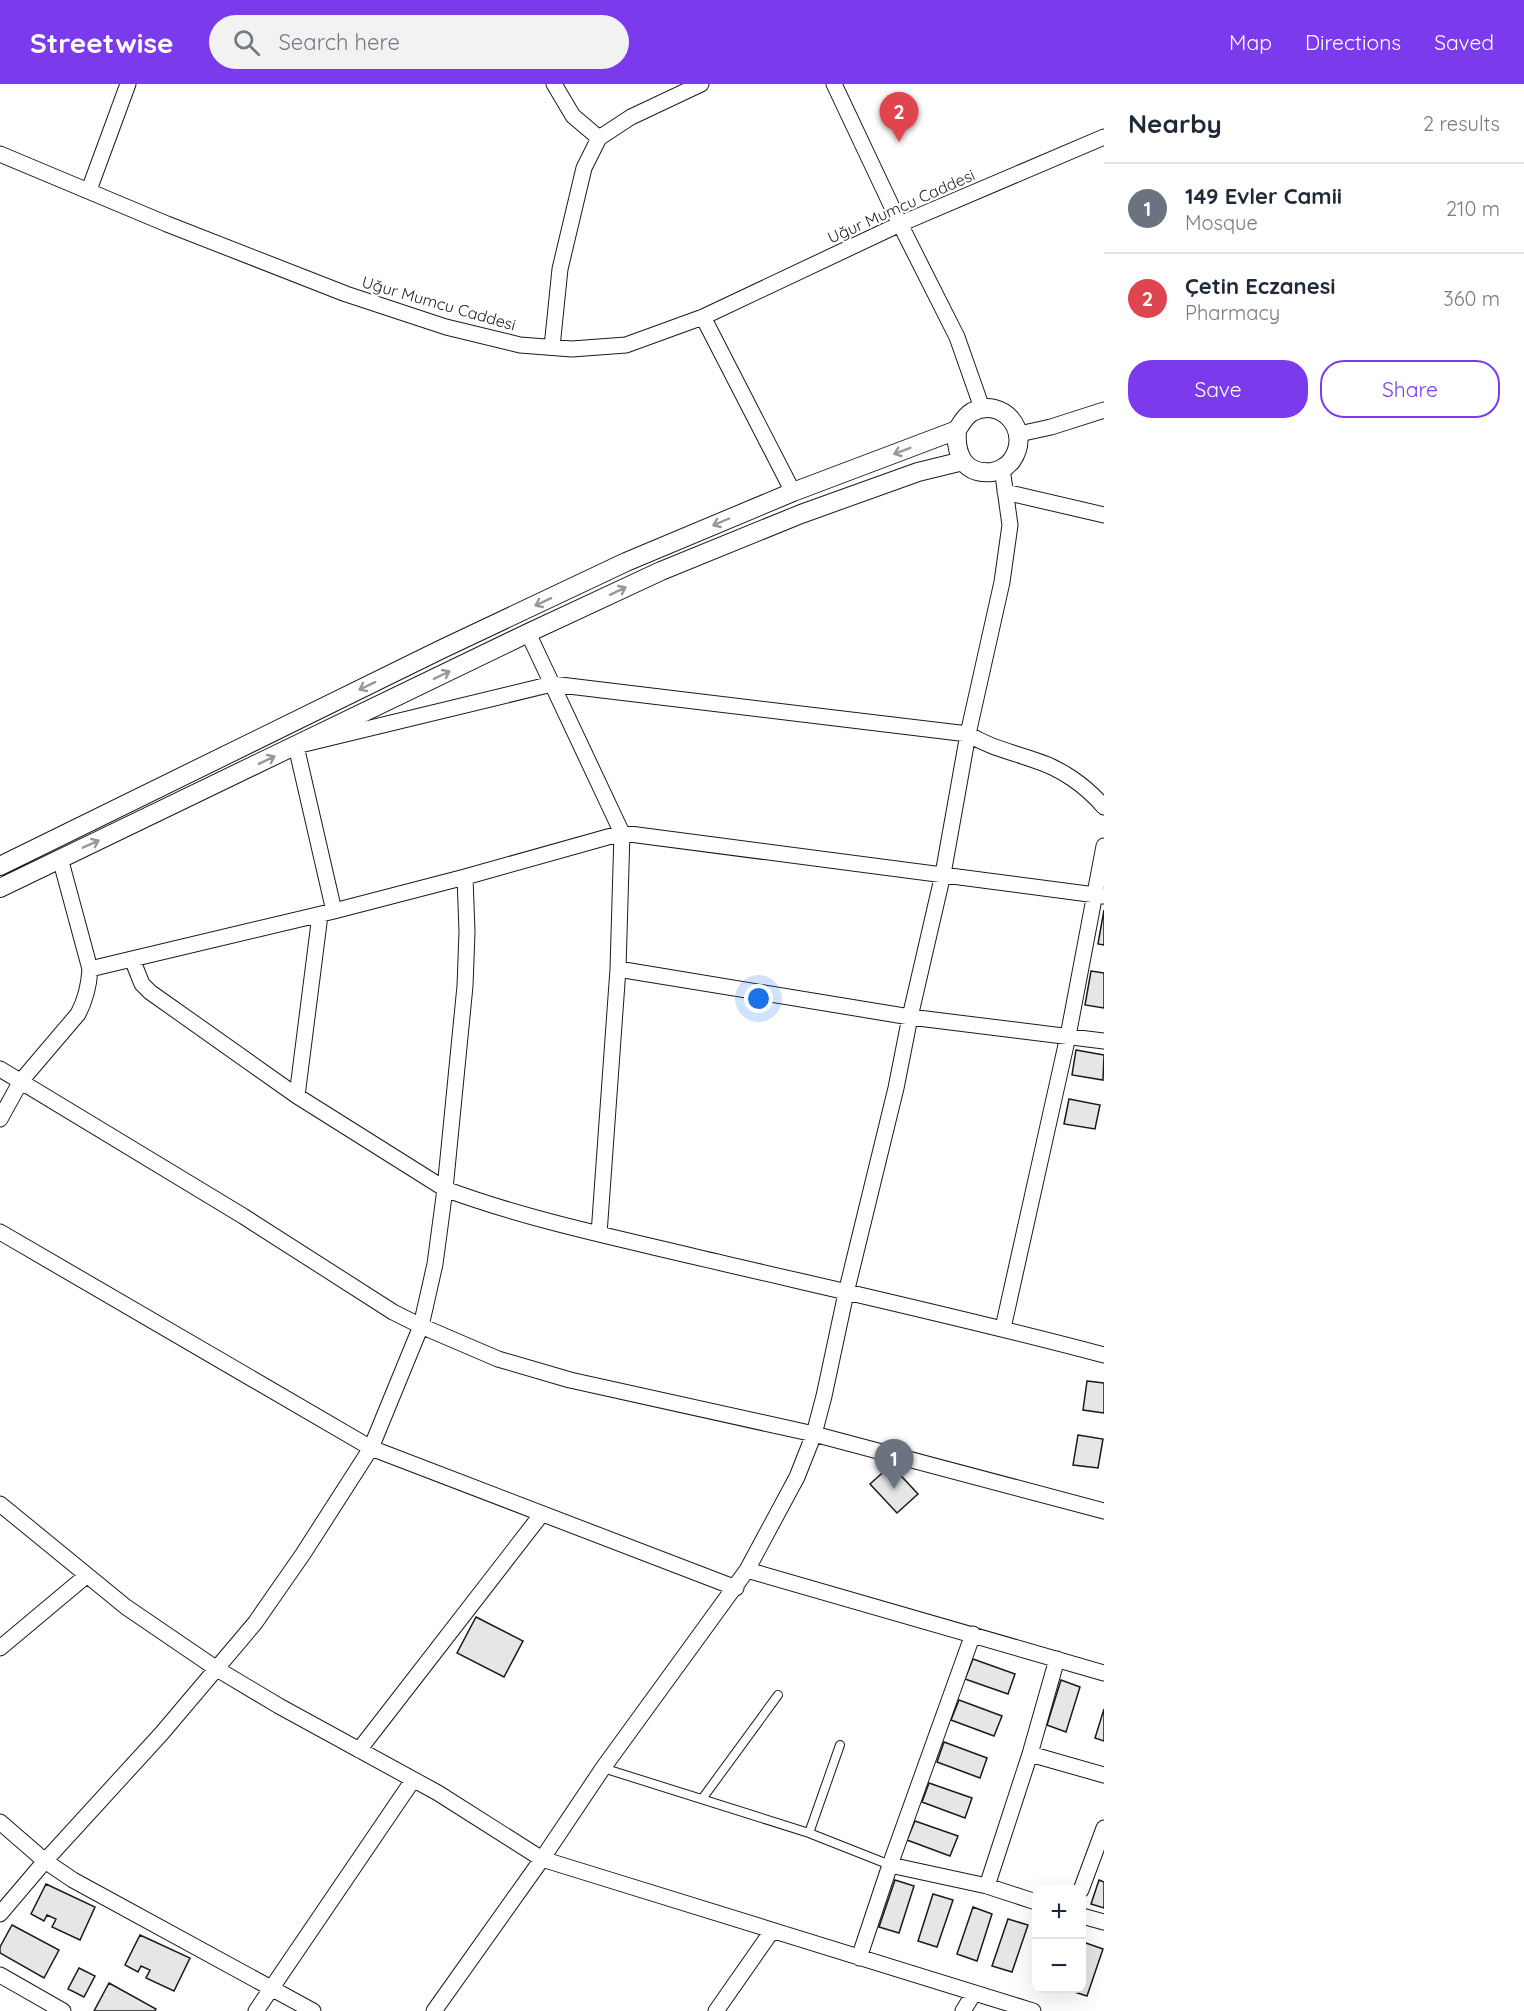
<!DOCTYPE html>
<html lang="en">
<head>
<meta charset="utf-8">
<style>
  body { margin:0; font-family:Quicksand,sans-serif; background:#f2f2f3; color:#1f2937 }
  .controls { position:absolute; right:18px; bottom:18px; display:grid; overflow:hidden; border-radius:12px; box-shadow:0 6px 24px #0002 }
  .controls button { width:54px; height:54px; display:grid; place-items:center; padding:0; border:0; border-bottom:2px solid #e0e1e3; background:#fff; color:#1f2937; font:30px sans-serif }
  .you { position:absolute; left:759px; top:915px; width:21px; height:21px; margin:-15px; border:4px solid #fff; border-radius:50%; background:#1a73e8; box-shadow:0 0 0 9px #1a73e833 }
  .badge { display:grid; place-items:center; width:39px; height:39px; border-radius:50%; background:#7c3aed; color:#fff; font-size:20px; font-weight:700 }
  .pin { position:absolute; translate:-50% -50px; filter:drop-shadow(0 2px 3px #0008) }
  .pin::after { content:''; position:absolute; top:32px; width:21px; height:18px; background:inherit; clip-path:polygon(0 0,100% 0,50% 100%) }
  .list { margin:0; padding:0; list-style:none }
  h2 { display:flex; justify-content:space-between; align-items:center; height:78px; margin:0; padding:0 24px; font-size:26px }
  h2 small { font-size:20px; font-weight:400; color:#747a83 }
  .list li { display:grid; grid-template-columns:39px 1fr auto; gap:18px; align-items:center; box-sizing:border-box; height:90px; padding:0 24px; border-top:2px solid #e0e1e3 }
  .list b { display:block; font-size:22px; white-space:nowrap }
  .list p { margin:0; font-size:20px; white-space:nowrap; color:#747a83 }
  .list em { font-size:20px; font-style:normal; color:#747a83 }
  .actions { display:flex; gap:12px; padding:18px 24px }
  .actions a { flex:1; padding:14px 0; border:2px solid #7c3aed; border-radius:24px; text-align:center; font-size:21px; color:#7c3aed }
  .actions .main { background:#7c3aed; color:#fff }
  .icon { flex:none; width:33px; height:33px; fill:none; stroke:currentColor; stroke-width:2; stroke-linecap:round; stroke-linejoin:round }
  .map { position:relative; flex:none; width:1104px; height:1927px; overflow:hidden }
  header { display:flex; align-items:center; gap:36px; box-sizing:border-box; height:84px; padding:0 30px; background:#7c3aed; color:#fff }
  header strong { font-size:28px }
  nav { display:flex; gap:33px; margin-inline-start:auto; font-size:21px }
  .search { width:420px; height:54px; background:#f2f2f3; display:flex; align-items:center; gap:15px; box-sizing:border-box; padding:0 21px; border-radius:33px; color:#747a83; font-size:22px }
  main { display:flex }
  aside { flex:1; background:#fff }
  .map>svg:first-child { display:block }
  .building { fill:#e6e6e6; stroke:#1a1a1a; stroke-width:1.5 }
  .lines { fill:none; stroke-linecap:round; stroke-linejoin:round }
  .service-casing { stroke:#1a1a1a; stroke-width:10 }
  .minor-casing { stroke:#1a1a1a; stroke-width:17 }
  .tertiary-casing { stroke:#1a1a1a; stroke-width:20 }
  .service { stroke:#fff; stroke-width:8 }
  .minor { stroke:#fff; stroke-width:15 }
  .tertiary { stroke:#fff; stroke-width:18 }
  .oneway { stroke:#989898 }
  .labels { text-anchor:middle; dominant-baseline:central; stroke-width:4.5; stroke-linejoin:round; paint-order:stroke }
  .street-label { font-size:16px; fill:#1a1a1a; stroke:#fff }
</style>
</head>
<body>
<header>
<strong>Streetwise</strong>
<div class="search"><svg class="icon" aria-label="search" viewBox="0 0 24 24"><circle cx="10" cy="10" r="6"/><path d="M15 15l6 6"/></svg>Search here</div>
<nav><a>Map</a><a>Directions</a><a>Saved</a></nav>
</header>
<main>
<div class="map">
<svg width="1104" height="1927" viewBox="0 0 1104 1927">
  <rect width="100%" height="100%" fill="#fff"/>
  <path class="building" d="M1104,826V861L1098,860Z
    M1091,887L1104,889V924L1085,921Z
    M1076,966L1104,971L1103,996L1072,991Z
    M1069,1015L1100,1021L1095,1045L1064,1040Z
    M1087,1297L1104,1299V1329L1083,1326Z
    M1078,1351L1103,1355L1098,1384L1073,1381Z
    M891,1381L918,1410L897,1429L870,1400Z
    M476,1533L523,1557L504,1593L457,1569Z
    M973,1575L1015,1590L1008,1610L965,1595Z
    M1061,1596L1080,1603L1066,1648L1047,1641Z
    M959,1616L1002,1632L994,1652L951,1636Z
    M1104,1625V1657L1095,1654Z
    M944,1658L987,1674L980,1694L937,1678Z
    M929,1699L972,1714L965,1734L922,1718Z
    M915,1737L958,1752L950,1772L907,1756Z
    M895,1796L914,1802L899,1849L879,1843Z
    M1099,1796L1104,1798V1824L1091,1820Z
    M46,1800L95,1823L80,1856L52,1843L56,1835L47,1831L44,1837L31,1830Z
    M933,1810L953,1816L937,1863L918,1857Z
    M973,1823L992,1830L977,1877L957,1870Z
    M1008,1835L1028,1841L1012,1888L992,1882Z
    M12,1841L59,1866L44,1894L0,1869V1863Z
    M140,1851L190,1874L174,1907L146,1894L150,1886L141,1882L138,1888L125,1881Z
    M1083,1858L1103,1865L1087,1912L1068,1906L1082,1904V1863Z
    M79,1884L95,1892L84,1913L68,1905Z
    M109,1899L156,1925L155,1927H94Z"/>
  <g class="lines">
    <defs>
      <path id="service" d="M603,1684L809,1749L890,1781
        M702,1715L778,1611
        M809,1749L840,1661"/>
      <path id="minor" d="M554,0L573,32L599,54
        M834,0L900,140L957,253L982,324
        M0,70L167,140L346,210L446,243L520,261L572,265L626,261L703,233L900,140L1104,53
        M89,106L128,0
        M703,233L793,408
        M552,263L560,185L584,84L599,54L631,33L701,0
        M1019,350L1051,343L1104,326
        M1005,408L1104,431
        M1104,812L622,749L618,885L910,933L1104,957
        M334,827L296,662L552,600L968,650C991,664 1009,667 1034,676C1061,684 1086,702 1104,723
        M132,875L142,900L150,908L297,1012L445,1105C526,1135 612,1153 696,1173C832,1205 969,1235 1104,1271
        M90,885L334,827L465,793
        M0,985L243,1132L393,1228L421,1242L498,1275L570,1296L814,1350L1104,1427
        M297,1012L320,831
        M0,1035L21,997L78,930C86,915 89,902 90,885L60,774
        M0,1148L371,1364L736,1504
        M599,1150L618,885
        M1003,1244L1068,952L1104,762
        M0,1420L126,1523L217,1585L279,1622L438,1709L542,1775L1033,1927
        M747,1486L1104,1589
        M0,1564L86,1492
        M359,1666L541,1431
        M1030,1670L1057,1575
        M0,1738L45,1777L73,1796L313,1927
        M890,1781L973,1550
        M987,1802L1030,1670L1104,1691
        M1081,1806L1104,1744
        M0,1830L45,1777L162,1649L255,1539L303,1470L371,1364L421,1242L435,1180L445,1105L465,902L467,848L465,793L622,749L528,549
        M1082,1832L1104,1838
        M859,1874L890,1781L987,1802L1036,1818
        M0,1891L63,1927
        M256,1927L413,1696
        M434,1927L542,1775L603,1684L747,1486L797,1393L814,1350L824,1312L846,1209L896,1004L910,933L943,790L968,650L1002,498L1010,441L1002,384
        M716,1927L772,1847
        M963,1927L974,1909"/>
      <path id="tertiary" d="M0,782L442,565L626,478L793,408L957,346C961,340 965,332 972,328C1002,312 1032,347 1012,376C1008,382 999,387 992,388C964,391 955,370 957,346
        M0,804L528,549L661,487L801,430L918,388L963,377"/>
    </defs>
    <use href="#service" class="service-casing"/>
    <use href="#minor" class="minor-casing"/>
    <use href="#tertiary" class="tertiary-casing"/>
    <use href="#service" class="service"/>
    <use href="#minor" class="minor"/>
    <use href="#tertiary" class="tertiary"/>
  </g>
  <defs><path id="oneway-shaft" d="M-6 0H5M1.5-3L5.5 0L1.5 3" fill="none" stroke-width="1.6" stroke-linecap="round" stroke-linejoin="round" transform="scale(1.5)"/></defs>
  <g class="oneway">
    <use href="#oneway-shaft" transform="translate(902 367) rotate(159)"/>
    <use href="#oneway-shaft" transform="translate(721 438) rotate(157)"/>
    <use href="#oneway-shaft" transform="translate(618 507) rotate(-25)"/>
    <use href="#oneway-shaft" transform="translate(543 518) rotate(155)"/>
    <use href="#oneway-shaft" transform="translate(442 591) rotate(-26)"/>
    <use href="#oneway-shaft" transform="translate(367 602) rotate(154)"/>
    <use href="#oneway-shaft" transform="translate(267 676) rotate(-26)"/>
    <use href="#oneway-shaft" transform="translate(91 760) rotate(-24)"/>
  </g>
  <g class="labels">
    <g class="street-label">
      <text transform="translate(901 122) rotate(-24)">Uğur Mumcu Caddesi</text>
      <text transform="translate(439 219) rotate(16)">Uğur Mumcu Caddesi</text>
    </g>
  </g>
</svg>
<div class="controls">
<button>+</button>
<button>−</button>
</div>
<div class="you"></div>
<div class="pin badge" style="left:894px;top:1405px;background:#6b7280">1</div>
<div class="pin badge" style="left:899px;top:58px;background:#e0444e">2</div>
</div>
<aside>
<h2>Nearby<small>2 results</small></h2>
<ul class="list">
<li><span class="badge" style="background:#6b7280">1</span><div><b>149 Evler Camii</b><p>Mosque</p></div><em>210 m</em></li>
<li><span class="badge" style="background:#e0444e">2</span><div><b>Çetin Eczanesi</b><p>Pharmacy</p></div><em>360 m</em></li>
</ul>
<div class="actions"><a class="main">Save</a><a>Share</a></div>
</aside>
</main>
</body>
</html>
